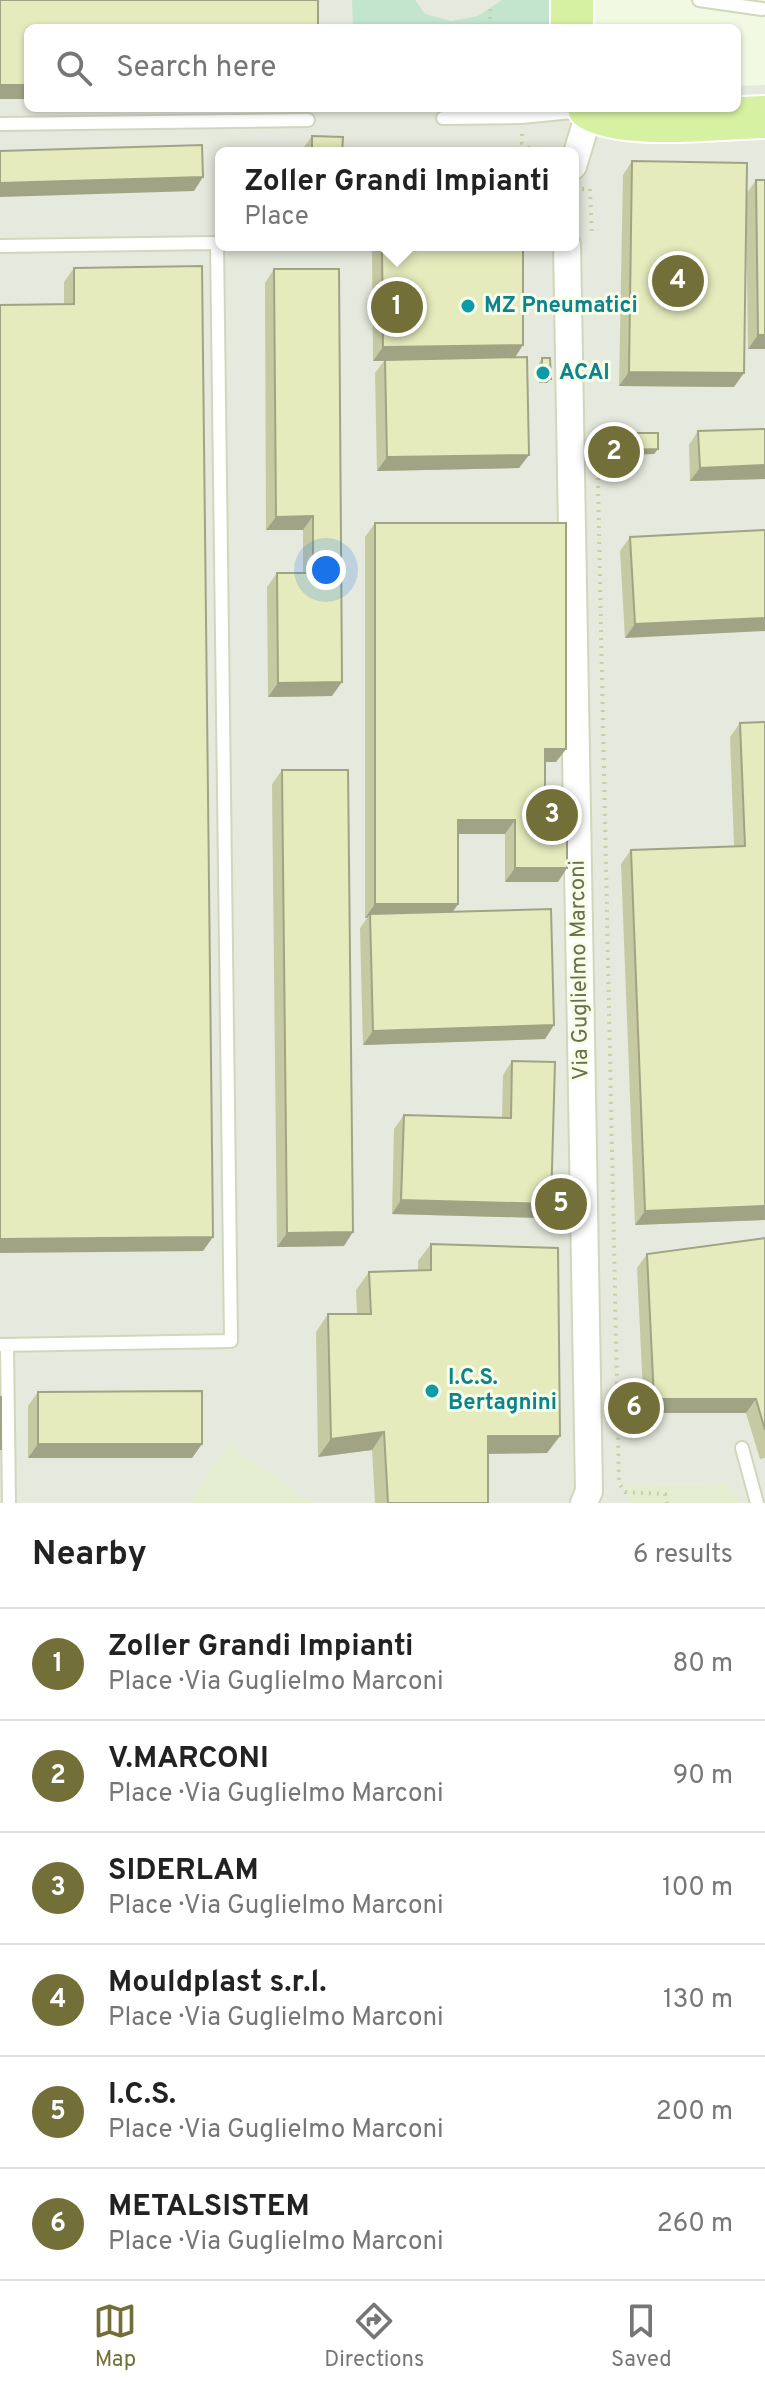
<!DOCTYPE html>
<html lang="en">
<head>
<meta charset="utf-8">
<style>
  body { margin:0; font-family:Overpass,sans-serif; background:#f6f6f6; color:#222 }
  .you { position:absolute; left:326px; top:570px; width:28px; height:28px; margin:-20px; border:6px solid #fff; border-radius:50%; background:#1a73e8; box-shadow:0 0 0 12px #1a73e833 }
  .badge { display:grid; place-items:center; width:52px; height:52px; border-radius:50%; background:#736f38; color:#fff; font-size:26px; font-weight:700 }
  .pin { position:absolute; translate:-50% -50%; border:4px solid #fff; box-shadow:0 2px 8px #0006 }
  .popup { position:absolute; left:215px; top:147px; width:364px; height:104px; box-sizing:border-box; display:grid; place-content:center; border-radius:12px; background:#fff; filter:drop-shadow(0 2px 6px #0005); font-size:26px; white-space:nowrap; color:#767676 }
  .popup b { font-size:30px; color:#222 }
  .popup::after { content:''; position:absolute; left:50%; top:100%; margin-left:-16px; border:16px solid transparent; border-top-color:#fff }
  .list { margin:0; padding:0; list-style:none }
  h2 { display:flex; justify-content:space-between; align-items:center; height:104px; margin:0; padding:0 32px; font-size:34px }
  h2 small { font-size:26px; font-weight:400; color:#767676 }
  .list li { display:grid; grid-template-columns:52px 1fr auto; gap:24px; align-items:center; box-sizing:border-box; height:112px; padding:0 32px; border-top:2px solid #e0e0e0 }
  .list b { display:block; font-size:30px; white-space:nowrap }
  .list p { margin:0; font-size:26px; white-space:nowrap; color:#767676 }
  .list em { font-size:26px; font-style:normal; color:#767676 }
  .icon { flex:none; width:44px; height:44px; fill:none; stroke:currentColor; stroke-width:2; stroke-linecap:round; stroke-linejoin:round }
  .map { position:relative; flex:none; width:765px; height:1503px; overflow:hidden }
  .search { position:absolute; background:#fff; box-shadow:0 2px 6px #0004; left:24px; right:24px; top:24px; height:88px; display:flex; align-items:center; gap:20px; box-sizing:border-box; padding:0 28px; border-radius:12px; color:#767676; font-size:30px }
  .sheet { height:776px; background:#fff }
  nav { display:flex; justify-content:space-around; align-items:center; box-sizing:border-box; height:112px; border-top:2px solid #e0e0e0; background:#fff; font-size:22px; color:#767676 }
  nav a { display:grid; justify-items:center; gap:4px }
  nav .on { color:#736f38 }
  .map>svg:first-child { display:block }
  .residential { fill:#e5edd0 }
  .industrial { fill:#e6e9dd; fill-rule:evenodd }
  .green { fill:#c3e4cd }
  .lines { fill:none; stroke-linecap:round; stroke-linejoin:round }
  .service-casing { stroke:#d1d7ba; stroke-width:16 }
  .minor-casing { stroke:#d1d7ba; stroke-width:30 }
  .primary-casing { stroke:#fff; stroke-width:46 }
  .path { stroke:#cbcfa1; stroke-width:4; stroke-dasharray:2 6; stroke-linecap:butt }
  .service { stroke:#fff; stroke-width:12 }
  .minor { stroke:#fff; stroke-width:26 }
  .primary { stroke:#d6f1a1; stroke-width:42 }
  .wall { fill:#c6caa3 }
  .shaded-wall { fill:#a1a484 }
  .building { fill:#e6ebbd; stroke:#a1a484; stroke-width:2 }
  .culture-dot { fill:#0f9aa8; stroke:#f6fde8; stroke-width:3 }
  .labels { text-anchor:middle; dominant-baseline:central; stroke-width:6; stroke-linejoin:round; paint-order:stroke }
  .culture-label { font-size:22px; font-weight:bold; fill:#0d838f; stroke:#f6fde8; text-anchor:start }
  .street-label { font-size:22px; fill:#6b6e4c; stroke:#f6fde8 }
</style>
</head>
<body>
<div class="map">
<svg width="765" height="1503" viewBox="0 0 765 1503">
  <rect width="100%" height="100%" fill="#f2f9e2"/>
  <path class="residential" d="M229,1444L311,1503H189Z
    M727,1484L742,1503H628V1485Z"/>
  <path class="industrial" d="M0,0H590L586,28H28V108H737V86L765,85V1503H742L726,1484L628,1485V1503H311L229,1445L189,1503H0ZM221,153H573V245H221Z"/>
  <path class="green" d="M352,0H415L425,14L451,21L478,16L502,0H554L555,28H353Z"/>
  <g class="lines">
    <defs>
      <path id="service" d="M699,0L762,9
        M443,118L521,117L583,111
        M0,124L308,120
        M0,246L217,243L231,1341L0,1345
        M7,1345L9,1503
        M742,1448L757,1503"/>
      <path id="minor" d="M573,166L590,110
        M567,245L589,1491L584,1503"/>
      <path id="primary" d="M572,0V28
        M589,108C622,130 722,118 765,117"/>
    </defs>
    <use href="#service" class="service-casing"/>
    <use href="#minor" class="minor-casing"/>
    <use href="#primary" class="primary-casing"/>
    <path class="path" d="M490,9V28
      M522,134V143L536,153
      M582,189H590L592,237
      M597,438L619,1483L625,1492L665,1494L667,1503"/>
    <use href="#service" class="service"/>
    <use href="#minor" class="minor"/>
    <use href="#primary" class="primary"/>
  </g>
  <path class="wall" d="M312,136L342,153H302V150Z
    M632,161L747,193L756,180L765,349H748L746,207L734,387L619,386L623,175Z
    M372,245H523L515,357L529,455L519,468L377,471L375,373L384,361H373Z
    M74,268L203,1251L64,304V282Z
    M274,269H339L332,696L268,697L267,587L277,573H303V530H266L265,283Z
    M542,358L547,383H539V363Z
    M765,429V479L690,481L689,445L698,431Z
    M628,433L658,449L654,454L624,455V452L621,456L607,457V448L611,443H624V438Z
    M375,523L566,749L556,762H545V824L546,804L549,799L562,821L560,824L567,868L558,882H505V834H458V904L453,912L554,1025L545,1039L363,1045L360,928L367,918H365V537Z
    M765,530L625,638L620,551L630,537Z
    M765,722V1220L635,1225L621,864L631,850L734,846L730,737L740,723Z
    M282,770L344,1246L277,1247L272,784Z
    M512,1061L541,1218L392,1214L394,1129L404,1115L502,1118L503,1075Z
    M558,1190L571,1208L568,1213L555,1214L554,1194Z
    M765,1238V1458L760,1459L746,1413H644L637,1268L647,1254Z
    M431,1244L560,1436L547,1453L488,1454V1503H375L372,1450L318,1457L316,1332L328,1314H357L356,1290L369,1272L418,1271V1261Z
    M38,1392L202,1444L192,1458H28V1406Z
    M633,1393L642,1414L638,1419H630V1398Z"/>
  <path class="shaded-wall" d="M0,85H28V99H0Z
    M203,177L194,191L0,197V183Z
    M758,335H765V349H748Z
    M523,345L514,359L373,361L383,347Z
    M629,372L744,373L734,387L619,386Z
    M542,379H551L547,383H539Z
    M658,449L654,454L624,455L628,450Z
    M625,451L621,456L607,457L611,452Z
    M529,455L519,468L377,471L387,457Z
    M765,465V479L690,481L700,468Z
    M313,516L303,530H266L276,517Z
    M765,618V631L625,638L635,624Z
    M342,682L332,696L268,697L278,683Z
    M545,749H566L556,762H535Z
    M458,820H515L505,834H448Z
    M549,821H562L559,826H546Z
    M515,868H567L558,882H505Z
    M375,904H458L448,918L370,914L367,918H365Z
    M554,1025L545,1039L363,1045L373,1031Z
    M401,1200L551,1204L541,1218L392,1214Z
    M765,1206V1220L635,1225L645,1211Z
    M571,1208L568,1213L555,1214L558,1209Z
    M353,1232L344,1246L277,1247L287,1233Z
    M213,1237L203,1251L0,1253V1239Z
    M654,1399H756L746,1413H644Z
    M633,1414H642L638,1419H630Z
    M384,1432L372,1450L318,1457L331,1439Z
    M488,1436H560L547,1453L475,1454Z
    M38,1444H202L192,1458H28Z"/>
  <path class="building" d="M0,0H318V28H28V85H0Z
    M312,136L343,137L342,153H312Z
    M202,145L203,177L0,183V151Z
    M632,161L747,163L744,373L629,372Z
    M756,180H765V335H758Z
    M382,245H523V345L383,347Z
    M202,266L213,1237L0,1239V305L74,304V268Z
    M274,269H339L342,682L278,683L277,573H313V516L276,517Z
    M527,357L529,455L387,457L385,360Z
    M542,358H550L551,379H542Z
    M765,429V465L700,468L698,431Z
    M628,433H658V449L628,450Z
    M611,443H624L625,451L611,452Z
    M375,523H566V749H545V824H567V868H515V820H458V904H375Z
    M765,530V618L635,624L630,537Z
    M765,722V1206L645,1211L631,850L745,846L740,723Z
    M282,770H348L353,1232L287,1233Z
    M549,799H562V821H549Z
    M551,909L554,1025L373,1031L370,914Z
    M512,1061L555,1062L551,1204L401,1200L404,1115L511,1118Z
    M571,1189V1208L558,1209V1190Z
    M765,1238V1430L756,1399H654L647,1254Z
    M431,1244L558,1248L560,1436H488V1503H388L384,1432L331,1439L328,1314H371L369,1272L431,1270Z
    M202,1391V1444H38V1392Z
    M633,1393H641L642,1414H633Z
    M0,1397H1V1449H0Z"/>
  <g class="culture-dot">
    <circle cx="468" cy="306" r="8"/>
    <circle cx="543" cy="373" r="8"/>
    <circle cx="432" cy="1391" r="8"/>
  </g>
  <g class="labels">
    <g class="culture-label">
      <text x="484" y="306">MZ Pneumatici</text>
      <text x="559" y="373">ACAI</text>
      <text x="448" y="1378">I.C.S.<tspan x="448" dy="25">Bertagnini</tspan></text>
    </g>
    <g class="street-label">
      <text transform="translate(580 970) rotate(-91)">Via Guglielmo Marconi</text>
    </g>
  </g>
</svg>
<div class="you"></div>
<div class="pin badge" style="left:397px;top:307px">1</div>
<div class="popup"><b>Zoller Grandi Impianti</b>Place</div>
<div class="pin badge" style="left:614px;top:452px">2</div>
<div class="pin badge" style="left:552px;top:815px">3</div>
<div class="pin badge" style="left:678px;top:281px">4</div>
<div class="pin badge" style="left:561px;top:1204px">5</div>
<div class="pin badge" style="left:634px;top:1408px">6</div>
<div class="search"><svg class="icon" aria-label="search" viewBox="0 0 24 24"><circle cx="10" cy="10" r="6"/><path d="M15 15l6 6"/></svg>Search here</div>
</div>
<section class="sheet">
<h2>Nearby<small>6 results</small></h2>
<ul class="list">
<li><span class="badge">1</span><div><b>Zoller Grandi Impianti</b><p>Place · Via Guglielmo Marconi</p></div><em>80 m</em></li>
<li><span class="badge">2</span><div><b>V.MARCONI</b><p>Place · Via Guglielmo Marconi</p></div><em>90 m</em></li>
<li><span class="badge">3</span><div><b>SIDERLAM</b><p>Place · Via Guglielmo Marconi</p></div><em>100 m</em></li>
<li><span class="badge">4</span><div><b>Mouldplast s.r.l.</b><p>Place · Via Guglielmo Marconi</p></div><em>130 m</em></li>
<li><span class="badge">5</span><div><b>I.C.S.</b><p>Place · Via Guglielmo Marconi</p></div><em>200 m</em></li>
<li><span class="badge">6</span><div><b>METALSISTEM</b><p>Place · Via Guglielmo Marconi</p></div><em>260 m</em></li>
</ul>
</section>
<nav>
<a class="on"><svg class="icon" aria-label="map" viewBox="0 0 24 24"><path d="M3 6l6-2 6 2 6-2v14l-6 2-6-2-6 2zM9 4v14M15 6v14"/></svg>Map</a>
<a><svg class="icon" aria-label="directions" viewBox="0 0 24 24"><path d="M12 3l9 9-9 9-9-9zM9 14v-3h6M13 9l2 2-2 2"/></svg>Directions</a>
<a><svg class="icon" aria-label="saved" viewBox="0 0 24 24"><path d="M7 4h10v16l-5-4-5 4z"/></svg>Saved</a>
</nav>
</body>
</html>
